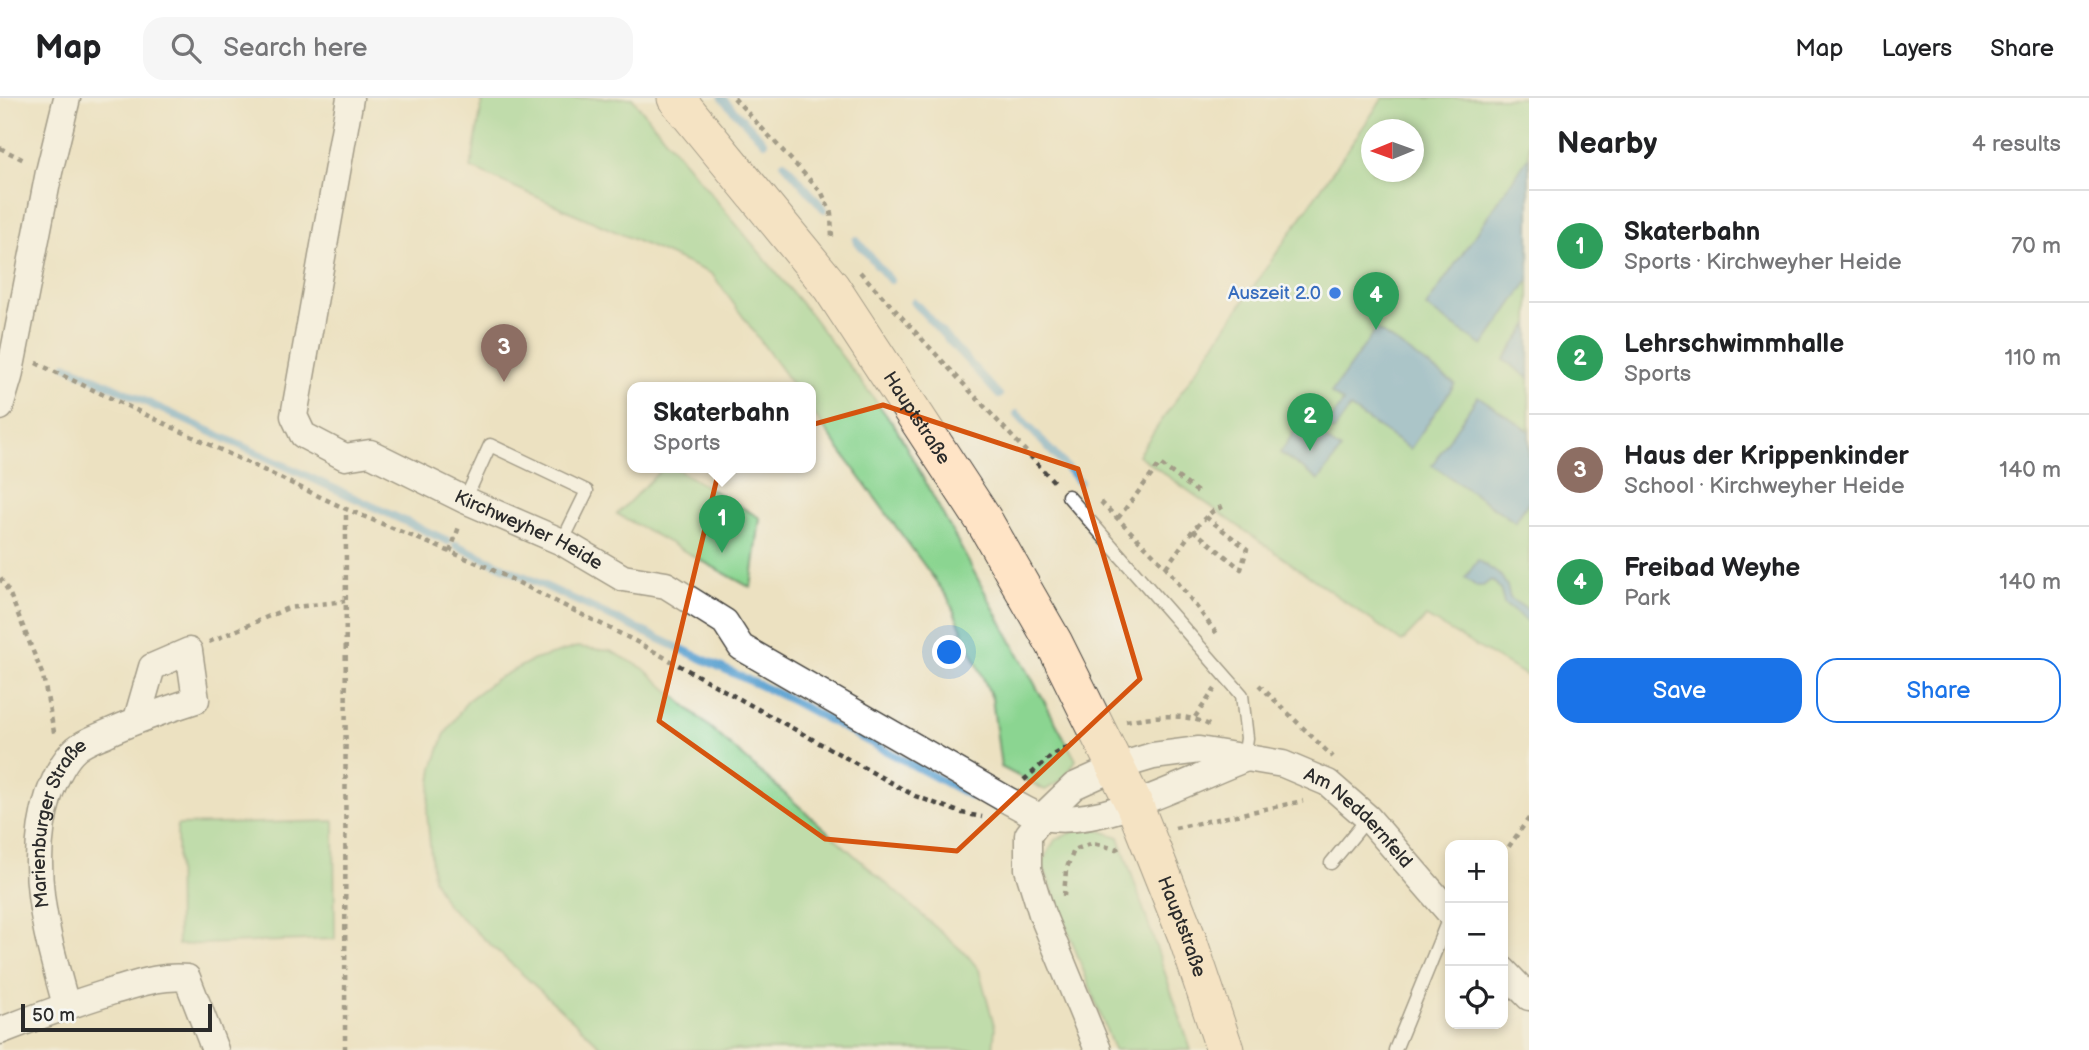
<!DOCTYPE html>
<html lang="en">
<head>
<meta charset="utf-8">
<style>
  body { margin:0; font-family:"Balsamiq Sans",sans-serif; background:#f6f6f6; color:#202124 }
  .controls { position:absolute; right:21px; bottom:21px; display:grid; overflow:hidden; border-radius:14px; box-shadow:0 4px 10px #0003 }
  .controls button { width:63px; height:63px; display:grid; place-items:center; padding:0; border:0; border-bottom:2px solid #e0e0e0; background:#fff; color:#202124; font:35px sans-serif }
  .compass { position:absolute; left:1361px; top:21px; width:63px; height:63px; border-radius:50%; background:#fff; box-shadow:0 4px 10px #0003; rotate:269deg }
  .scale { position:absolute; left:21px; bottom:18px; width:191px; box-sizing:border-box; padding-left:7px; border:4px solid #2b2b2b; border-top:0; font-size:19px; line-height:24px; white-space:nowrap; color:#2b2b2b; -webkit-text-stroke:5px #f6f6f2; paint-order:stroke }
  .you { position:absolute; left:950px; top:555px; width:24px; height:24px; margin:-18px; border:5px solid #fff; border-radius:50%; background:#1a73e8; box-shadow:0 0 0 10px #1a73e833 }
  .badge { display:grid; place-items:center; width:46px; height:46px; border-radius:50%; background:#1a73e8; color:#fff; font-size:23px; font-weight:700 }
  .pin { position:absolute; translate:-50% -58px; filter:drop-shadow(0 2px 4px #0008) }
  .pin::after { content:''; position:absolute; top:37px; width:24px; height:21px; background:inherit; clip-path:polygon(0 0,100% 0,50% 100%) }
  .popup { position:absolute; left:627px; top:284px; width:189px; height:91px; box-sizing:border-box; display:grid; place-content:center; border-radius:14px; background:#fff; filter:drop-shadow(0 2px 5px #0005); font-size:23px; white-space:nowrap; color:#757577 }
  .popup b { font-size:26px; color:#202124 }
  .popup::after { content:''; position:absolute; left:50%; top:100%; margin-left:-14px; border:14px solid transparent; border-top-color:#fff }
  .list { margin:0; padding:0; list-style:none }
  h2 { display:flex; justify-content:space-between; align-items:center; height:91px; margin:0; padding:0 28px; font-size:30px }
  h2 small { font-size:23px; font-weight:400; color:#757577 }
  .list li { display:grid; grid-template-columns:46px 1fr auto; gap:21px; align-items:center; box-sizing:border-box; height:112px; padding:0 28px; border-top:2px solid #e0e0e0 }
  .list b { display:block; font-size:26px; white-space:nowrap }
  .list p { margin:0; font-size:23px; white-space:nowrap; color:#757577 }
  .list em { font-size:23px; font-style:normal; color:#757577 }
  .actions { display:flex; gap:14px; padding:21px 28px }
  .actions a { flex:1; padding:16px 0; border:2px solid #1a73e8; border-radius:21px; text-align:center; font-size:24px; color:#1a73e8 }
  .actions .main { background:#1a73e8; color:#fff }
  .icon { flex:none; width:38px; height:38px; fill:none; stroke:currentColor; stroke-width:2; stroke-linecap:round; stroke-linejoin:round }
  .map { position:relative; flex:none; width:1529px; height:952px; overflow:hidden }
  header { display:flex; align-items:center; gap:42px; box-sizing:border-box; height:98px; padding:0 35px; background:#fff; border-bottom:2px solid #e0e0e0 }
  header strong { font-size:33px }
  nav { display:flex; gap:38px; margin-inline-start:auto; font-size:24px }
  .search { width:490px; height:63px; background:#f6f6f6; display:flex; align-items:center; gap:18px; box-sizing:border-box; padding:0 24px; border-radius:21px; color:#757577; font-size:26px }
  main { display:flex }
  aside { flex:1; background:#fff }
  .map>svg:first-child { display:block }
  .green { fill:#8bd591; stroke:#5b805e; stroke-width:2; fill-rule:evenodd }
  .water { fill:#5ba2d1; stroke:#43667e; stroke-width:2 }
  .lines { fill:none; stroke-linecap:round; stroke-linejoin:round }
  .stream { stroke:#5ba2d1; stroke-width:8 }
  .service-casing { stroke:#484642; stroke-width:15 }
  .minor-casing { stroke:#484642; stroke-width:29 }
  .secondary-casing { stroke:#484642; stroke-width:39 }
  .path { stroke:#484642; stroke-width:4.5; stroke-dasharray:5 5; stroke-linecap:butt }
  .service { stroke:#fff; stroke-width:12 }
  .minor { stroke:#fff; stroke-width:26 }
  .secondary { stroke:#ffe4c6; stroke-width:37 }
  .marked { fill:none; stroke:#d5540f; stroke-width:5; stroke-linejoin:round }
  .shop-dot { fill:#3f7fe0; stroke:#f6f6f2; stroke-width:2.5 }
  .labels { text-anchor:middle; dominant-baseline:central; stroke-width:5; stroke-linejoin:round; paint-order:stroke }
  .shop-label { font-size:19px; fill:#366cbe; stroke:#f6f6f2; text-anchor:end }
  .street-label { font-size:19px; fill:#2b2b2b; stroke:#f6f6f2 }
</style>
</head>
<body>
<header>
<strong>Map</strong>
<div class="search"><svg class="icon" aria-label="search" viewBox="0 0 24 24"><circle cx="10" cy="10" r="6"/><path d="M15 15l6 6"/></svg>Search here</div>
<nav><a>Map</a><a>Layers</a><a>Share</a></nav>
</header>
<main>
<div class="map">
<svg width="1529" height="952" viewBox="0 0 1529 952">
  <rect width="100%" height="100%" fill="#f6f6f2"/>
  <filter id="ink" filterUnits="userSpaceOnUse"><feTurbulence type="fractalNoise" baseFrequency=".0143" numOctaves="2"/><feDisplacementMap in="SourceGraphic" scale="14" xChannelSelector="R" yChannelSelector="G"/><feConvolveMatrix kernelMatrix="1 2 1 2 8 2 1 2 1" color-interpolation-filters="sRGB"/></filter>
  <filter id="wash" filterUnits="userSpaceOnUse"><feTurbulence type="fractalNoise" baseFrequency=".00686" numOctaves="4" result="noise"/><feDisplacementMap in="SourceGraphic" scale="28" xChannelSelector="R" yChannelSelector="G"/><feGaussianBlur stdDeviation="1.57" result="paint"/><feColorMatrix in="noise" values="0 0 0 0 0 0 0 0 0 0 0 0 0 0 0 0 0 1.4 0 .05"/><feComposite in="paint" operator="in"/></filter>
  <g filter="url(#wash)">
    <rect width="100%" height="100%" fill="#ece1c1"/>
    <path class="green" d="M483,0H632L807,212L896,330L1076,662L1064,681L1045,692L1001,669L992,600L948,500L811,312V289H794L712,176L471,70Z
      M1383,0H1529V579L1426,519L1402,544L1138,357ZM1372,32H1414V74H1372Z
      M664,369H673L760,420L751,490L617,416Z
      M577,549L611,553L643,570L968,858L979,872L995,930L993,952H605L446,806L433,780L427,715L433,670L444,638L467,603L496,581L531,563Z
      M334,723L335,841L178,847L177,727Z
      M1086,728L1119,739L1191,952H1114L1042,765L1055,742Z"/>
    <path class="water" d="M1529,58V182L1483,248L1426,209Z
      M1529,226V280L1504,262Z
      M1376,231L1455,286L1410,351L1350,310L1334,333L1326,329L1343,304L1331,295Z
      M1478,298L1529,333V403L1515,424L1432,367Z
      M1301,324L1341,352L1319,382L1280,355Z
      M1478,462L1501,478L1507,488L1510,500L1529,513V525L1504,506C1501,495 1501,488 1491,482L1483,488H1476L1465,480Z"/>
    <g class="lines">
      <path class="stream" d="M722,0L764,44
        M784,65L824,111
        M856,142L890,182
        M914,204L999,297
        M66,267L448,443
        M1017,316L1080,384
        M456,447L785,599L971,698"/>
    </g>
  </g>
  <g filter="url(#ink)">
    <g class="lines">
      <defs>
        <path id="service" d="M1068,398L1242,597L1247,640L1244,661
          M465,402L490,347L587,393L562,444
          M1331,765L1368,720
          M1395,952L1446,827"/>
        <g id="minor">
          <path id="s1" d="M350,0L294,318L303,337L345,359L370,355L465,402L562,444L623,480L666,487L725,524L741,549L1009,703C1019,708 1032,717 1043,719C1102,731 1188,682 1244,661"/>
          <path d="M0,309L9,279L49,74L67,0"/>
          <path d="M1503,872L1529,899"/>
          <path id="s2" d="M66,907C47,838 26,768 49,697C55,681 63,662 76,651C84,644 96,640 105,636C135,622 165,612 196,602L189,553L152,569L137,621"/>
          <path d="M0,933C38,918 75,905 113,893C138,886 161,877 187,880L215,952"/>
          <path id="s3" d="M1098,952L1042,816L1028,771V737L1042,719L1074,688L1116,669L1153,658L1199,652L1283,666L1328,685L1368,720L1450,815"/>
        </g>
        <g id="secondary">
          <path id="s4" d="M676,0L831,189L983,421L1054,545L1134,706L1187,839L1225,952"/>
        </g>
      </defs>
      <use href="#service" class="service-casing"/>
      <use href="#minor" class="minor-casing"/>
      <use href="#secondary" class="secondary-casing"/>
      <path class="path" d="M734,0L822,95L831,115L832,140
        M0,50L26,63
        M860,174L1056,386
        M36,265L346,411L487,469L635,543L915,698L962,715L982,719
        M1101,404L1166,469L1218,537
        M1118,420L1160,366L1199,395
        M1193,432L1241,471L1247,451L1206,419L1214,412L1227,407
        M450,454L460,426
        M1166,469L1193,432L1206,419
        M0,480L9,494L43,578L55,639
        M209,544L288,510L345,503
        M1259,587L1333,659
        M1195,619L1215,591
        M1126,623C1152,618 1185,614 1209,627
        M1024,682L1050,659L1073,646
        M1175,730L1303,703
        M1503,757L1529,720
        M1064,798L1066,772L1074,752L1093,745L1116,751L1120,749
        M345,952L346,411"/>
      <use href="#service" class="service"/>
      <use href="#minor" class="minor"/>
      <use href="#secondary" class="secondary"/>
    </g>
  </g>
  <path d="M0 0H1529V952H0ZM883,307L1078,371L1140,581L957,753L825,741L659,623L724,351Z" fill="#ece1c1" fill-opacity=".55" fill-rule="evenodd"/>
  <path class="marked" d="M883,307L1078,371L1140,581L957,753L825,741L659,623L724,351Z"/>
  <circle class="shop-dot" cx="1335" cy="195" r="7"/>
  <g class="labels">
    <g class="shop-label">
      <text x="1321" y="195">Auszeit 2.0</text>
    </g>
    <g class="street-label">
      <text stroke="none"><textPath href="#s4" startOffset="401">Hauptstraße</textPath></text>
      <text stroke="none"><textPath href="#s1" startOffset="593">Kirchweyher Heide</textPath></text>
      <text stroke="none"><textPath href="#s3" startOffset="606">Am Neddernfeld</textPath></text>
      <text stroke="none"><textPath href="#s2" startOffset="189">Marienburger Straße</textPath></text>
      <text stroke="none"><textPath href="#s4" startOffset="976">Hauptstraße</textPath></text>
    </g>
  </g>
</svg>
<div class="controls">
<button>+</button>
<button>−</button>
<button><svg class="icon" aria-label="locate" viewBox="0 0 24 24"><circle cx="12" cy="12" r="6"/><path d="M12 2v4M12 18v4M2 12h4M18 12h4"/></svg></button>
</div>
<svg class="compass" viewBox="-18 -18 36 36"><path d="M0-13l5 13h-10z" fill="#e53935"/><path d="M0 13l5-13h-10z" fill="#757577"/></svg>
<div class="scale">50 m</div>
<div class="you"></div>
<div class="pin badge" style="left:722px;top:455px;background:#2e9e5b">1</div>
<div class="popup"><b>Skaterbahn</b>Sports</div>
<div class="pin badge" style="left:1310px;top:353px;background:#2e9e5b">2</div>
<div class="pin badge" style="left:504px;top:284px;background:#8d6e63">3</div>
<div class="pin badge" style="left:1376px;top:232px;background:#2e9e5b">4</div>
</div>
<aside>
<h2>Nearby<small>4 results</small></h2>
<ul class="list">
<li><span class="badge" style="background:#2e9e5b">1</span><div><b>Skaterbahn</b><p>Sports · Kirchweyher Heide</p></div><em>70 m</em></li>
<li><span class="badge" style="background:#2e9e5b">2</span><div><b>Lehrschwimmhalle</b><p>Sports</p></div><em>110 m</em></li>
<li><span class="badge" style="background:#8d6e63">3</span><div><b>Haus der Krippenkinder</b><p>School · Kirchweyher Heide</p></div><em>140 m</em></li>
<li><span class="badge" style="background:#2e9e5b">4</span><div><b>Freibad Weyhe</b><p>Park</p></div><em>140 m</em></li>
</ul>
<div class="actions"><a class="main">Save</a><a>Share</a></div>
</aside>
</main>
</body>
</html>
